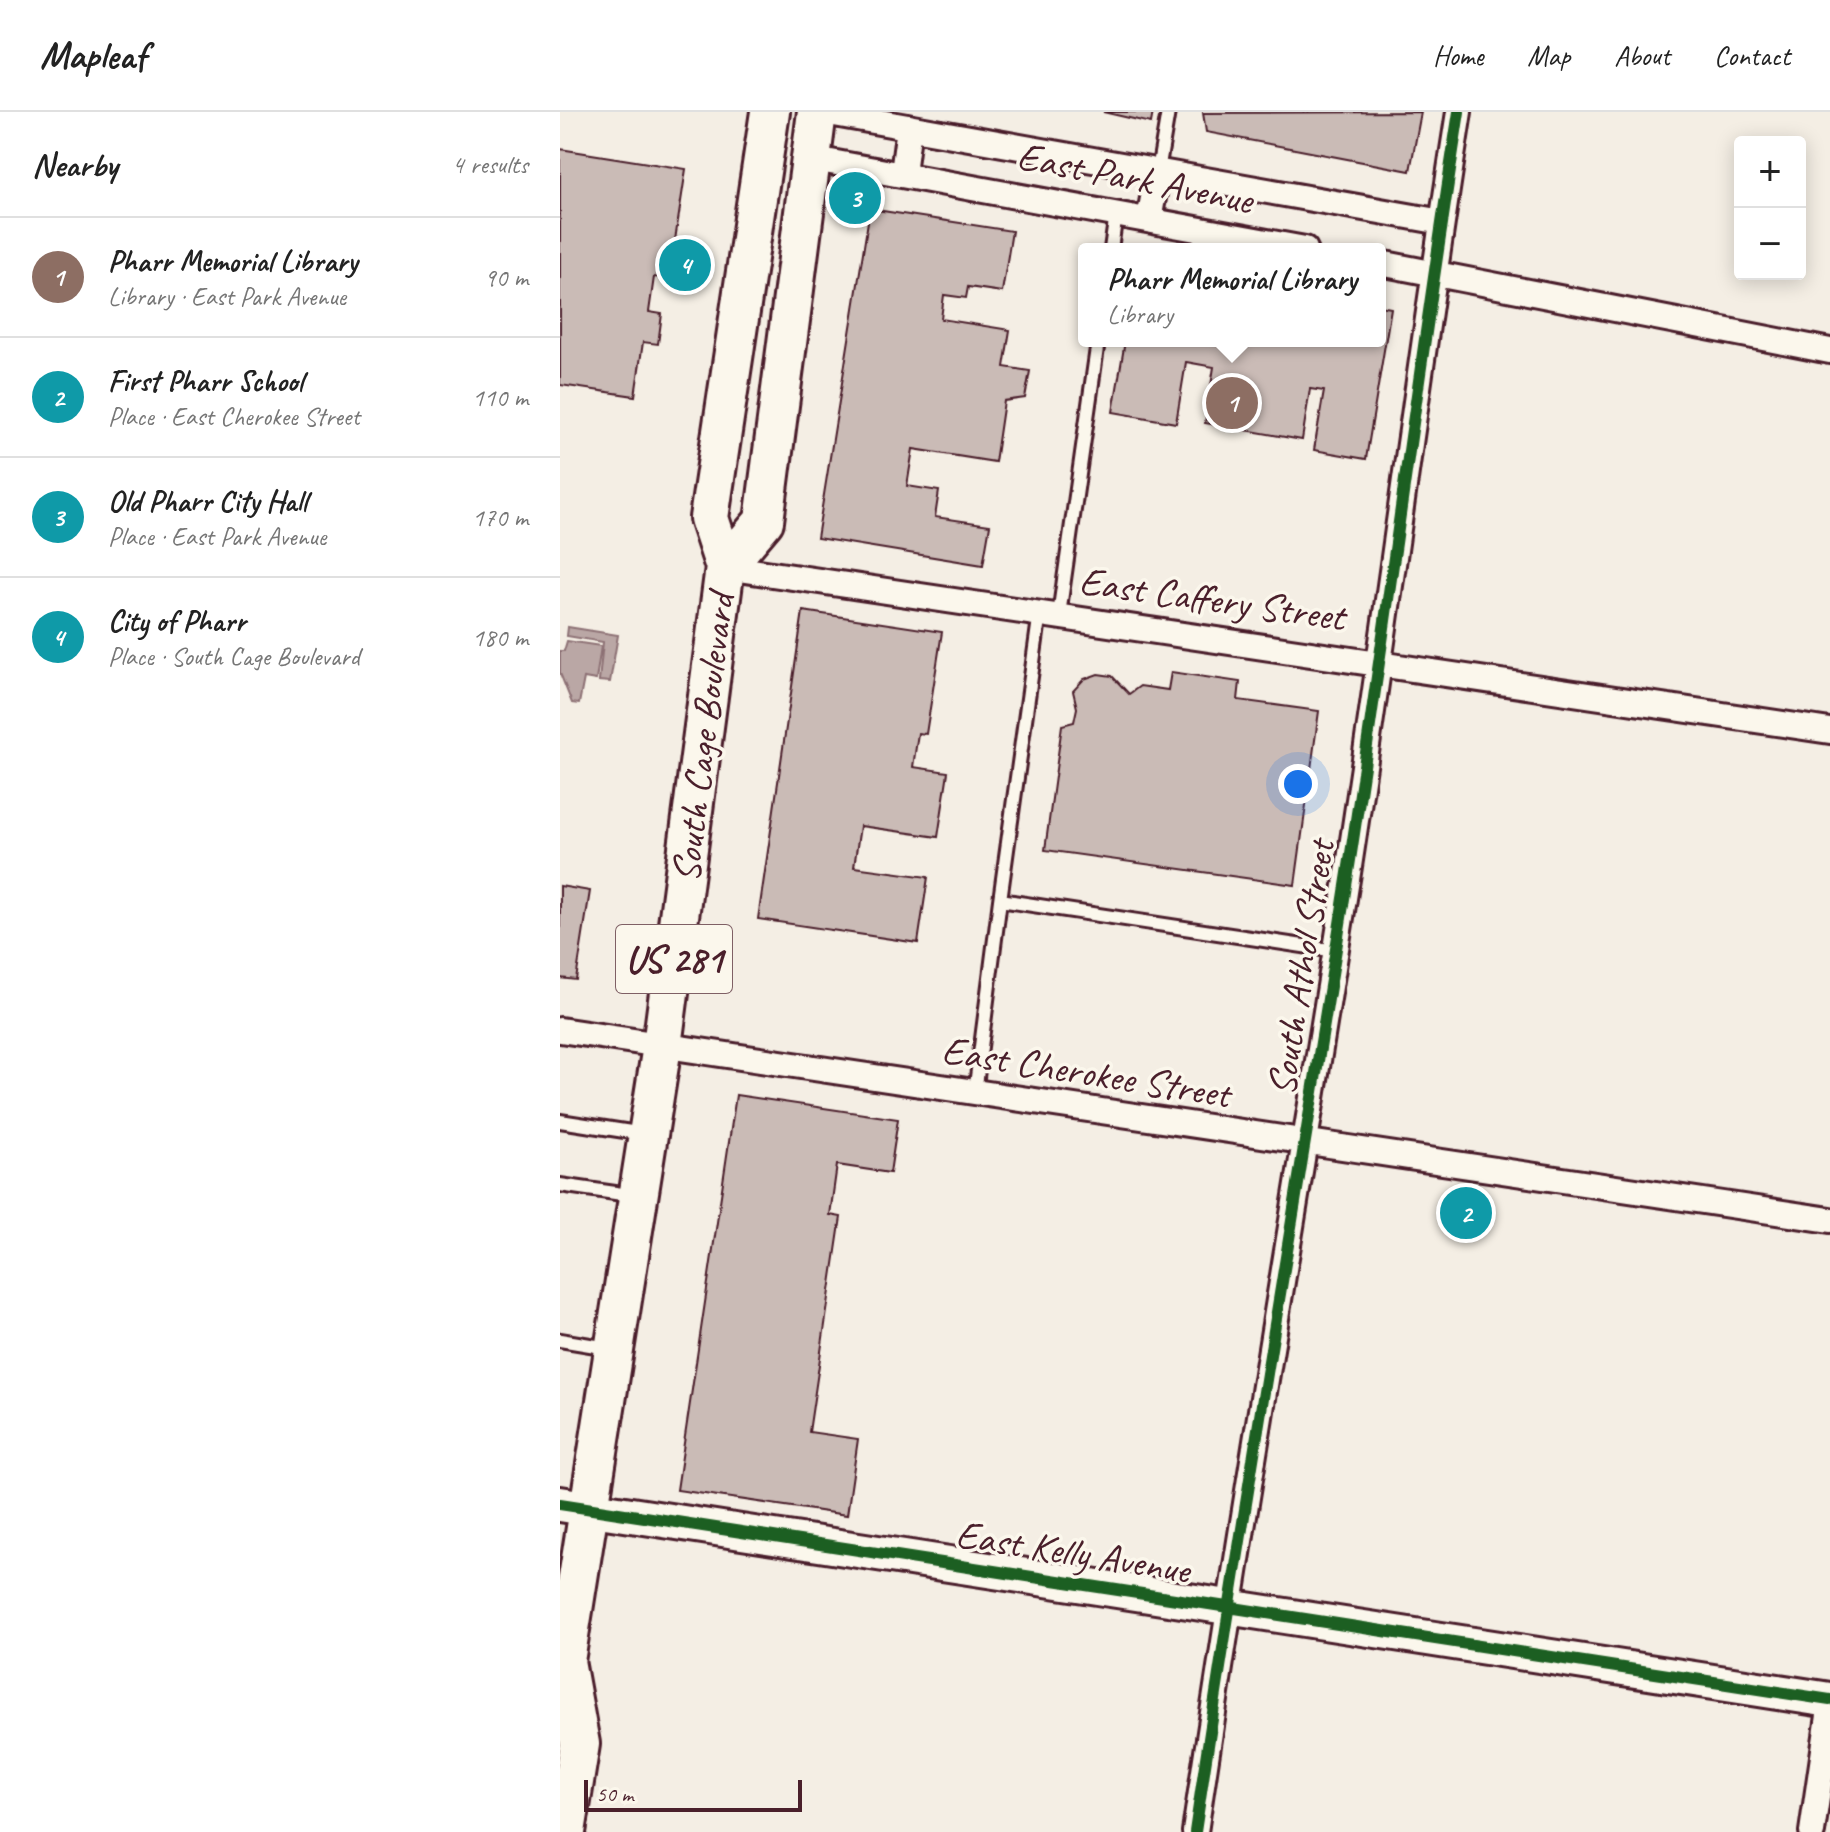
<!DOCTYPE html>
<html lang="en">
<head>
<meta charset="utf-8">
<style>
  body { margin:0; font-family:Caveat,sans-serif; background:#f2f2f2; color:#222 }
  .controls { position:absolute; right:24px; top:24px; display:grid; overflow:hidden; border-radius:8px; box-shadow:0 4px 20px #0003 }
  .controls button { width:72px; height:72px; display:grid; place-items:center; padding:0; border:0; border-bottom:2px solid #e0e0e0; background:#fff; color:#222; font:40px sans-serif }
  .scale { position:absolute; left:24px; bottom:20px; width:218px; box-sizing:border-box; padding-left:8px; border:4px solid #4a1f2b; border-top:0; font-size:22px; line-height:28px; white-space:nowrap; color:#4a1f2b; -webkit-text-stroke:6px #fbf7ec; paint-order:stroke }
  .you { position:absolute; left:738px; top:672px; width:28px; height:28px; margin:-20px; border:6px solid #fff; border-radius:50%; background:#1a73e8; box-shadow:0 0 0 12px #1a73e833 }
  .badge { display:grid; place-items:center; width:52px; height:52px; border-radius:50%; background:#1f6fb2; color:#fff; font-size:26px; font-weight:700 }
  .pin { position:absolute; translate:-50% -50%; border:4px solid #fff; box-shadow:0 2px 8px #0006 }
  .popup { position:absolute; left:518px; top:131px; width:308px; height:104px; box-sizing:border-box; display:grid; place-content:center; border-radius:8px; background:#fff; filter:drop-shadow(0 2px 6px #0005); font-size:26px; white-space:nowrap; color:#767676 }
  .popup b { font-size:30px; color:#222 }
  .popup::after { content:''; position:absolute; left:50%; top:100%; margin-left:-16px; border:16px solid transparent; border-top-color:#fff }
  .list { margin:0; padding:0; list-style:none }
  h2 { display:flex; justify-content:space-between; align-items:center; height:104px; margin:0; padding:0 32px; font-size:34px }
  h2 small { font-size:26px; font-weight:400; color:#767676 }
  .list li { display:grid; grid-template-columns:52px 1fr auto; gap:24px; align-items:center; box-sizing:border-box; height:120px; padding:0 32px; border-top:2px solid #e0e0e0 }
  .list b { display:block; font-size:30px; white-space:nowrap }
  .list p { margin:0; font-size:26px; white-space:nowrap; color:#767676 }
  .list em { font-size:26px; font-style:normal; color:#767676 }
  .map { position:relative; flex:none; width:1270px; height:1720px; overflow:hidden }
  header { display:flex; align-items:center; gap:48px; box-sizing:border-box; height:112px; padding:0 40px; background:#fff; border-bottom:2px solid #e0e0e0 }
  header strong { font-size:38px }
  nav { display:flex; gap:44px; margin-inline-start:auto; font-size:28px }
  main { display:flex }
  aside { flex:1; background:#fff }
  .map>svg:first-child { display:block }
  .water { fill:#baa7a5; stroke:#8d7174; stroke-width:2 }
  .building { fill:#cabbb6; stroke:#4a1f2b; stroke-width:2 }
  .lines { fill:none; stroke-linecap:round; stroke-linejoin:round }
  .lane-casing { stroke:#4a1f2b; stroke-width:18 }
  .street-casing { stroke:#4a1f2b; stroke-width:30 }
  .secondary-casing { stroke:#4a1f2b; stroke-width:40 }
  .primary-casing { stroke:#4a1f2b; stroke-width:44 }
  .lane { stroke:#fbf7ec; stroke-width:12 }
  .street { stroke:#fbf7ec; stroke-width:24 }
  .secondary { stroke:#fbf7ec; stroke-width:34 }
  .primary { stroke:#fbf7ec; stroke-width:38 }
  .cycleway-casing { stroke:#fbf7ec; stroke-width:17 }
  .cycleway { stroke:#1b5e20; stroke-width:12 }
  .labels { text-anchor:middle; dominant-baseline:central; stroke-width:7; stroke-linejoin:round; paint-order:stroke }
  .shield { fill:#fbf7ec; stroke:#7f6065; stroke-width:2 }
  .shield-label { font-size:38px; font-weight:bold; fill:#4a1f2b }
  .street-label { font-size:40px; fill:#4a1f2b; stroke:#fbf7ec }
</style>
</head>
<body>
<header>
<strong>Mapleaf</strong>
<nav><a>Home</a><a>Map</a><a>About</a><a>Contact</a></nav>
</header>
<main>
<aside>
<h2>Nearby<small>4 results</small></h2>
<ul class="list">
<li><span class="badge" style="background:#8d6e63">1</span><div><b>Pharr Memorial Library</b><p>Library · East Park Avenue</p></div><em>90 m</em></li>
<li><span class="badge" style="background:#0f9aa8">2</span><div><b>First Pharr School</b><p>Place · East Cherokee Street</p></div><em>110 m</em></li>
<li><span class="badge" style="background:#0f9aa8">3</span><div><b>Old Pharr City Hall</b><p>Place · East Park Avenue</p></div><em>170 m</em></li>
<li><span class="badge" style="background:#0f9aa8">4</span><div><b>City of Pharr</b><p>Place · South Cage Boulevard</p></div><em>180 m</em></li>
</ul>
</aside>
<div class="map">
<svg width="1270" height="1720" viewBox="0 0 1270 1720">
  <rect width="100%" height="100%" fill="#f4eee4"/>
  <filter id="ink" filterUnits="userSpaceOnUse"><feTurbulence type="fractalNoise" baseFrequency=".0125" numOctaves="2"/><feDisplacementMap in="SourceGraphic" scale="16" xChannelSelector="R" yChannelSelector="G"/><feConvolveMatrix kernelMatrix="1 2 1 2 8 2 1 2 1" color-interpolation-filters="sRGB"/></filter>
  <g filter="url(#ink)">
    <path class="water" d="M8,515L58,523L50,570L39,569L43,530L7,524Z
      M7,529L41,534L36,568L24,566L19,592L12,591L0,561V539H4Z"/>
    <path class="building" d="M543,0H593L591,11Z
      M861,0L850,59L646,20L643,1Z
      M0,37L126,57L109,167L94,165L89,200L102,202L98,232L83,230L75,284L0,273Z
      M310,97L452,119L442,180L408,175L406,186L384,183L381,207L450,218L444,255L470,259L465,286L444,289L435,350L353,337L347,374L379,379L375,405L430,413L423,453L257,426Z
      M820,194L831,196L806,347L754,338L764,279L750,277L742,328L645,311L654,255L626,250L616,311L553,300L565,229H820Z
      M243,499L382,520L366,622L358,621L353,655L388,660L378,725L300,714L294,755L368,765L358,831L198,807Z
      M611,560L680,570L678,588L759,599L735,773L485,738L502,613L514,610L517,596L513,579L524,567L538,562L552,564L569,582L580,574L608,578Z
      M0,774L30,779L16,868L0,866Z
      M176,983L338,1007L330,1061L277,1053L270,1103L281,1105L249,1320L298,1327L287,1403L117,1378Z"/>
    <g class="lines">
      <defs>
        <path id="lane" d="M598,59L608,0
          M551,137L556,102
          M499,503L538,229
          M440,788L480,500
          M415,981L440,788L776,839
          M0,1009L84,1022
          M0,1073L76,1084
          M0,1228L48,1236"/>
        <path id="street" d="M263,0L882,110
          M249,46L745,137
          M343,61L349,15
          M589,108L598,59
          M820,151L1270,239
          M165,455L1270,619
          M0,918L1270,1108
          M635,1720C682,1400 738,1081 788,761C827,508 859,253 899,0
          M1252,1720L1270,1597"/>
        <path id="secondary" d="M0,1392L1270,1588"/>
        <path id="primary" d="M165,455L149,406L210,0
          M6,1720L20,1632L5,1549L102,934L165,455L204,409L257,0"/>
      </defs>
      <use href="#lane" class="lane-casing"/>
      <use href="#street" class="street-casing"/>
      <use href="#secondary" class="secondary-casing"/>
      <use href="#primary" class="primary-casing"/>
      <use href="#lane" class="lane"/>
      <use href="#street" class="street"/>
      <use href="#secondary" class="secondary"/>
      <use href="#primary" class="primary"/>
      <defs>
        <path id="cycleway" d="M0,1392L1270,1588
          M635,1720C682,1400 738,1081 788,761C827,508 859,253 899,0"/>
      </defs>
      <use href="#cycleway" class="cycleway-casing"/>
      <use href="#cycleway" class="cycleway"/>
    </g>
  </g>
  <g class="labels">
    <rect class="shield" x="56" y="813" width="116" height="68" rx="6"/>
    <g class="shield-label">
      <text x="114" y="847">US 281</text>
    </g>
    <g class="street-label">
      <text transform="translate(575 66) rotate(11)">East Park Avenue</text>
      <text transform="translate(652 487) rotate(8)">East Caffery Street</text>
      <text transform="translate(143 626) rotate(-83)">South Cage Boulevard</text>
      <text transform="translate(741 856) rotate(-81)">South Athol Street</text>
      <text transform="translate(526 960) rotate(9)">East Cherokee Street</text>
      <text transform="translate(513 1440) rotate(9)">East Kelly Avenue</text>
    </g>
  </g>
</svg>
<div class="controls">
<button>+</button>
<button>−</button>
</div>
<div class="scale">50 m</div>
<div class="you"></div>
<div class="pin badge" style="left:672px;top:291px;background:#8d6e63">1</div>
<div class="popup"><b>Pharr Memorial Library</b>Library</div>
<div class="pin badge" style="left:906px;top:1101px;background:#0f9aa8">2</div>
<div class="pin badge" style="left:295px;top:86px;background:#0f9aa8">3</div>
<div class="pin badge" style="left:125px;top:153px;background:#0f9aa8">4</div>
</div>
</main>
</body>
</html>
